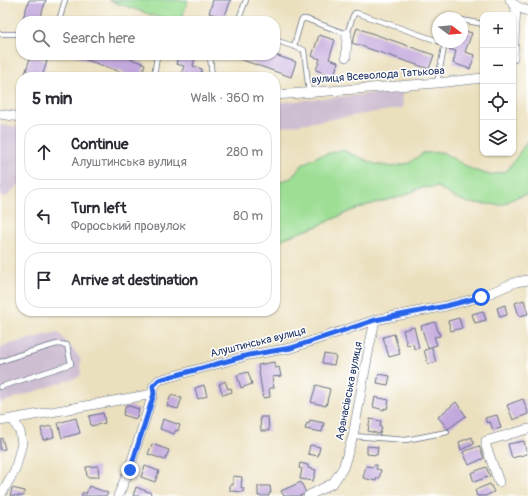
<!DOCTYPE html>
<html lang="en">
<head>
<meta charset="utf-8">
<style>
  body { margin:0; font-family:Pangolin,sans-serif; background:#f2f2f3; color:#2b2b33 }
  .controls { position:absolute; right:12px; top:12px; display:grid; overflow:hidden; border-radius:8px; box-shadow:0 1px 3px #0004 }
  .controls button { width:36px; height:36px; display:grid; place-items:center; padding:0; border:0; border-bottom:1px solid #e1e1e2; background:#fff; color:#2b2b33; font:20px sans-serif }
  .compass { position:absolute; left:432px; top:12px; width:36px; height:36px; border-radius:50%; background:#fff; box-shadow:0 1px 3px #0004; rotate:106deg }
  .stop { position:absolute; width:12px; height:12px; margin:-9px; border:3px solid #2563eb; border-radius:50%; background:#fff }
  .stop.end { background:#2563eb; border-color:#fff; box-shadow:0 1px 4px #0008 }
  .list { margin:0; padding:0; list-style:none }
  h2 { display:flex; justify-content:space-between; align-items:center; height:52px; margin:0; padding:0 16px; font-size:17px }
  h2 small { font-size:13px; font-weight:400; color:#7c7c81 }
  .list li { display:grid; grid-template-columns:26px 1fr auto; gap:12px; align-items:center; box-sizing:border-box; height:56px; margin:0 8px 8px; padding:0 8px; border:1px solid #e1e1e2; border-radius:16px }
  .list b { display:block; font-size:15px; white-space:nowrap }
  .list p { margin:0; font-size:13px; white-space:nowrap; color:#7c7c81 }
  .list em { font-size:13px; font-style:normal; color:#7c7c81 }
  .icon { flex:none; width:22px; height:22px; fill:none; stroke:currentColor; stroke-width:2; stroke-linecap:round; stroke-linejoin:round }
  .map { position:relative; flex:none; width:528px; height:496px; overflow:hidden }
  .search { position:absolute; background:#fff; box-shadow:0 1px 3px #0004; left:16px; top:16px; width:264px; height:44px; display:flex; align-items:center; gap:10px; box-sizing:border-box; padding:0 14px; border-radius:16px; color:#7c7c81; font-size:15px }
  .panel { position:absolute; background:#fff; box-shadow:0 1px 3px #0004; left:16px; top:72px; width:264px; height:244px; border-radius:16px }
  .map>svg:first-child { display:block }
  .industrial { fill:#cebed2 }
  .green { fill:#9dde94; stroke:#5c8679 }
  .building { fill:#c3a8dd }
  .lines { fill:none; stroke-linecap:round; stroke-linejoin:round }
  .lane-casing { stroke:#646d80; stroke-width:6 }
  .street-casing { stroke:#646d80; stroke-width:10 }
  .lane { stroke:#fff; stroke-width:4.5 }
  .street { stroke:#fff; stroke-width:9 }
  .route { stroke:#2563eb; stroke-width:5 }
  .labels { text-anchor:middle; dominant-baseline:central; stroke-width:3; stroke-linejoin:round; paint-order:stroke }
  .street-label { font-size:11px; fill:#1b2f5e; stroke:#fff }
</style>
</head>
<body>
<div class="map">
<svg width="528" height="496" viewBox="0 0 528 496">
  <rect width="100%" height="100%" fill="#fff"/>
  <filter id="ink" filterUnits="userSpaceOnUse"><feTurbulence type="fractalNoise" baseFrequency=".025" numOctaves="2"/><feDisplacementMap in="SourceGraphic" scale="8" xChannelSelector="R" yChannelSelector="G"/><feConvolveMatrix kernelMatrix="1 2 1 2 8 2 1 2 1" color-interpolation-filters="sRGB"/></filter>
  <filter id="wash" filterUnits="userSpaceOnUse"><feTurbulence type="fractalNoise" baseFrequency=".012" numOctaves="4" result="noise"/><feDisplacementMap in="SourceGraphic" scale="16" xChannelSelector="R" yChannelSelector="G"/><feGaussianBlur stdDeviation="0.9" result="paint"/><feColorMatrix in="noise" values="0 0 0 0 0 0 0 0 0 0 0 0 0 0 0 0 0 1.4 0 .05"/><feComposite in="paint" operator="in"/></filter>
  <g filter="url(#wash)">
    <rect width="100%" height="100%" fill="#ebe0be"/>
    <path class="industrial" d="M402,91L403,108L275,128V103Z
      M0,125L21,127V183L6,197L0,196Z
      M58,332L81,359L80,365L81,373L79,377L0,403V348L5,345Z"/>
    <path class="green" d="M108,0H188L181,21H169Z
      M528,140V194L517,197L501,205L487,204L469,203L453,197L438,187L420,188L403,196L368,205L351,211L318,226L284,238L275,245V183L291,178L303,164L318,156L342,150L375,164L392,167L409,163L423,153L442,152L473,170L490,175L507,171Z"/>
    <g id="blocks">
      <path class="building" d="M29,0H46L39,21H22Z
        M213,0H231L224,18L209,13Z
        M357,28L434,55L429,69L352,43Z
        M462,30L472,33L465,52L475,55L470,69L453,63L456,51L449,49L451,42H462Z
        M319,35L335,40L329,59L338,62L334,76L316,70L320,59L312,56Z
        M31,55L47,61L42,77H24Z
        M72,55H119L145,64L141,77H136Z
        M179,55H196L193,66L202,69L200,77H180L184,66L176,64Z
        M228,55H275L296,62L291,77Z
        M524,300L528,314L519,316L515,303Z
        M505,305L507,315L500,317L497,308Z
        M483,311L486,320L475,323L472,314Z
        M459,318L462,328L451,331L448,321Z
        M435,322L440,336L434,337L437,345L428,348L421,326Z
        M414,327L419,348L414,349L413,344L407,345L403,330Z
        M394,334L400,354L389,357L383,337Z
        M432,348L436,362L428,364L424,350Z
        M324,354L336,356L334,365L322,363Z
        M274,362L275,368L279,367L281,376L272,377L274,388H269L270,397L263,398L258,365Z
        M248,372L252,384L241,388L237,375Z
        M379,374L390,376L388,385L377,383Z
        M225,381L228,389L231,388L232,392L223,395L219,384Z
        M204,385L207,396L198,399L195,388Z
        M316,385L330,389L326,406L311,402Z
        M171,395L182,398L178,409L167,406Z
        M375,397L389,400L387,409L384,408V410L373,407Z
        M523,399L528,412V414L513,420L507,405Z
        M456,402L466,416L448,429L438,417Z
        M126,405L139,409L136,419L123,415Z
        M103,413L105,423L91,426L89,416Z
        M497,415L501,428L493,430L490,422L487,423L485,418Z
        M260,417H268L269,431H261Z
        M76,418L80,433L62,438L58,423Z
        M163,419L180,425L178,431L176,430L174,434L160,429Z
        M370,419L381,421L380,427H382L380,434L368,431Z
        M310,420L324,423L322,432L305,429L307,423L309,424Z
        M52,426L54,437L43,440L41,428Z
        M472,437L474,444L461,450L459,442Z
        M2,438L5,449L0,450V439Z
        M524,441L527,454L512,458L508,444Z
        M152,444L169,450L165,460L148,454Z
        M310,445L320,447L318,456L308,454Z
        M367,446L378,447L377,455L367,454Z
        M479,446L484,458L469,465L463,452Z
        M300,463L308,465V468L316,470L313,481L300,479L302,469L299,468Z
        M374,465H377L376,469L381,470L379,479L377,478L376,481L363,478L366,466L373,467Z
        M98,466L99,477H87L86,467Z
        M145,466L159,471L155,482L141,477Z
        M486,467L490,476L474,482L471,473Z
        M233,476L242,477L241,488H244L243,492L230,491V485H233Z
        M301,482L306,493L300,496H284L281,491Z
        M490,484L494,492L485,496H477L475,490Z
        M89,486L108,493L106,496H81L83,492L86,494Z
        M258,486H270L271,493H269V496H258Z
        M136,487L151,493L150,496H133Z
        M12,488L25,491L23,496H10Z"/>
    </g>
  </g>
  <g filter="url(#ink)">
    <use href="#blocks" fill-opacity="0" stroke="#646d80" stroke-width="1"/>
    <g class="lines">
      <defs>
        <path id="lane" d="M452,18H453
          M462,20L483,24
          M59,21L65,0
          M238,21L246,0
          M0,34H21
          M275,40L304,50L309,92
          M294,46L301,21L303,19H306L347,34L353,16L355,13H357L438,41
          M153,55L157,56L154,77
          M210,55L212,77
          M437,83L445,43L440,42
          M0,362L16,356L57,344L67,345L71,364L0,387
          M353,436L406,440L447,432"/>
        <path id="street" d="M510,0C514,7 521,8 528,11
          M346,57L347,34
          M513,58L516,7
          M275,95L437,83L483,78
          M0,114L21,117
          M0,421L153,394V387L159,380L249,355L291,348L375,320L446,306L481,297L516,282L528,280
          M499,482L486,446V441L528,429
          M0,496L15,470L22,443L20,432L13,419
          M118,496L129,470L153,394
          M308,496L333,483L343,468L353,436L369,348L375,320"/>
      </defs>
      <use href="#lane" class="lane-casing"/>
      <use href="#street" class="street-casing"/>
      <use href="#lane" class="lane"/>
      <use href="#street" class="street"/>
    </g>
  </g>
  <g class="lines" filter="url(#ink)">
    <path class="route" d="M130,470L154,394L153,386L159,380L249,355L291,348L375,320L446,306L481,297"/>
  </g>
  <g class="labels">
    <g class="street-label">
      <text transform="translate(378 75) rotate(-4)">вулиця Всеволода Татькова</text>
      <text transform="translate(258 342) rotate(-14)">Алуштинська вулиця</text>
      <text transform="translate(349 391) rotate(-79)">Афанасівська вулиця</text>
    </g>
  </g>
</svg>
<div class="controls">
<button>+</button>
<button>−</button>
<button><svg class="icon" aria-label="locate" viewBox="0 0 24 24"><circle cx="12" cy="12" r="6"/><path d="M12 2v4M12 18v4M2 12h4M18 12h4"/></svg></button>
<button><svg class="icon" aria-label="layers" viewBox="0 0 24 24"><path d="M12 4l9 5-9 5-9-5zM3 14l9 5 9-5"/></svg></button>
</div>
<svg class="compass" viewBox="-18 -18 36 36"><path d="M0-13l5 13h-10z" fill="#e53935"/><path d="M0 13l5-13h-10z" fill="#7c7c81"/></svg>
<div class="stop" style="left:481px;top:297px"></div>
<div class="stop end" style="left:130px;top:470px"></div>
<div class="search"><svg class="icon" aria-label="search" viewBox="0 0 24 24"><circle cx="10" cy="10" r="6"/><path d="M15 15l6 6"/></svg>Search here</div>
<section class="panel">
<h2>5 min<small>Walk · 360 m</small></h2>
<ul class="list">
<li><svg class="icon" aria-label="ahead" viewBox="0 0 24 24"><path d="M12 20V5M6 11l6-6 6 6"/></svg><div><b>Continue</b><p>Алуштинська вулиця</p></div><em>280 m</em></li>
<li><svg class="icon" aria-label="left" viewBox="0 0 24 24"><path d="M17 20v-9H6M10 6l-5 5 5 5"/></svg><div><b>Turn left</b><p>Фороський провулок</p></div><em>80 m</em></li>
<li><svg class="icon" aria-label="arrive" viewBox="0 0 24 24"><path d="M6 21V4h12l-3 4 3 4H6"/></svg><div><b>Arrive at destination</b></div></li>
</ul>
</section>
</div>
</body>
</html>
